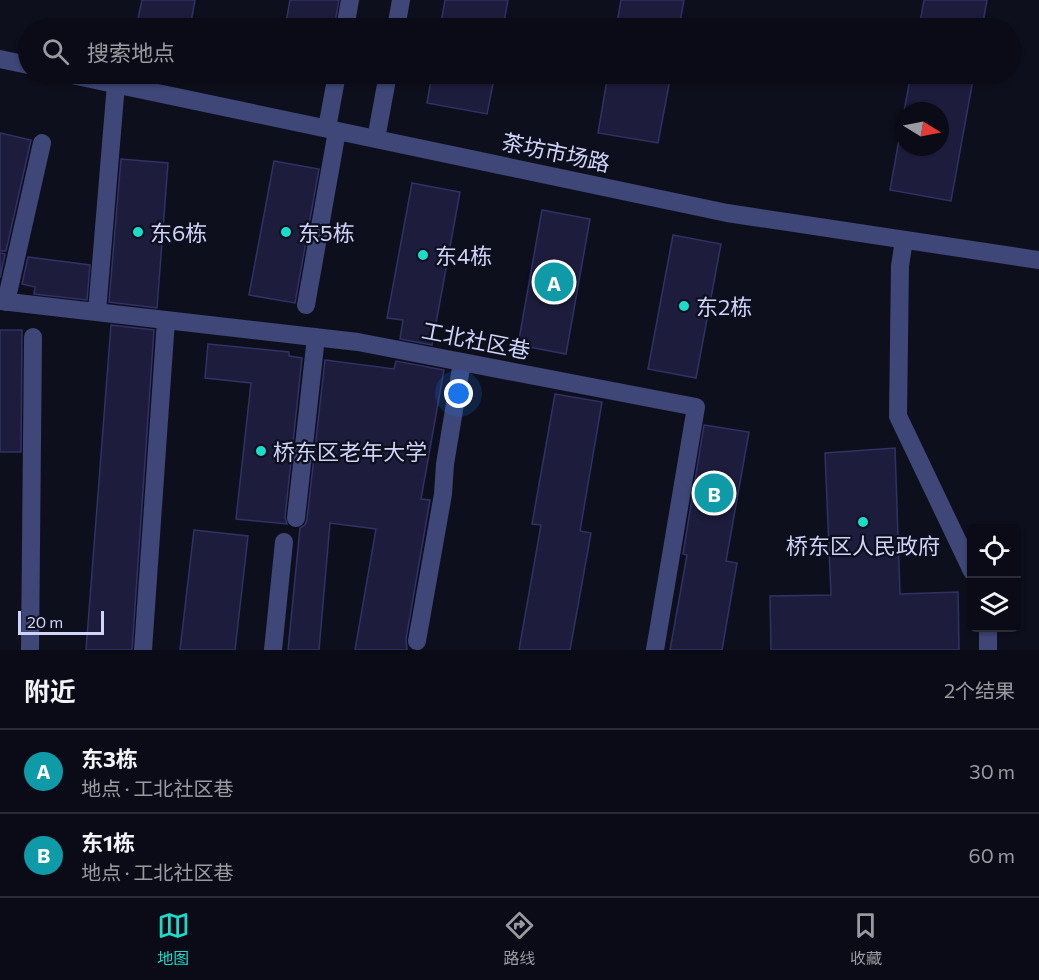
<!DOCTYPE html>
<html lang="zh">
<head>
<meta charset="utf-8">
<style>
  body { margin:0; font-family:Commissioner,"Noto Sans SC",sans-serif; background:#13141f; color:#f1f3f6 }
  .controls { position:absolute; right:18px; bottom:18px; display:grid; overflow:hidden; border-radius:9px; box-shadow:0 2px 4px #0004 }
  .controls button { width:54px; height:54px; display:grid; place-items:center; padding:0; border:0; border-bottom:2px solid #2a2b35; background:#0a0b16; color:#f1f3f6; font:30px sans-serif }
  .compass { position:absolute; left:895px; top:102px; width:54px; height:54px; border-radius:50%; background:#0a0b16; box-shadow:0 2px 4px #0004; rotate:100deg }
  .scale { position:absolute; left:18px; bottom:15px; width:86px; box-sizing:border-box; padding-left:6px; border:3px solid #d0d3fa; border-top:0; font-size:16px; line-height:21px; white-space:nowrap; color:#d0d3fa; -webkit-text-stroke:4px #0e0f1d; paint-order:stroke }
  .you { position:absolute; left:459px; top:394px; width:21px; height:21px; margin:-15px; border:4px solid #fff; border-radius:50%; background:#1a73e8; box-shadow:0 0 0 9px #1a73e833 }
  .badge { display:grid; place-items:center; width:39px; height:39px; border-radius:50%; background:#1adcc9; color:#fff; font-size:20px; font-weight:700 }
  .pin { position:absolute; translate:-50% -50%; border:3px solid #fff; box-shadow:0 2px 6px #0006 }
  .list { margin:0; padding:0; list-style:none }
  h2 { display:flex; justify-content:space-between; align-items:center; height:78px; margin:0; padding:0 24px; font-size:26px }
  h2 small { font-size:20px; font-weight:400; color:#999ba1 }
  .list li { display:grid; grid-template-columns:39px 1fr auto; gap:18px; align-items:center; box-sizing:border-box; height:84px; padding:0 24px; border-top:2px solid #2a2b35 }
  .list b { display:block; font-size:22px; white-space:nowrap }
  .list p { margin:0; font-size:20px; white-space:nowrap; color:#999ba1 }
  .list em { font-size:20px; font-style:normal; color:#999ba1 }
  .icon { flex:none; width:33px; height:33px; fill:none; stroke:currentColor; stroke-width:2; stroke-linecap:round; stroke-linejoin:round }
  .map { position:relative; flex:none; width:1039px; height:650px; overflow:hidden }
  .search { position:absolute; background:#0a0b16; box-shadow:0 2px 4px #0004; left:18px; right:18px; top:18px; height:66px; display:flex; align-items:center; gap:15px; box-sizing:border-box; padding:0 21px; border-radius:33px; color:#999ba1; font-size:22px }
  .sheet { height:246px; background:#0a0b16 }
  nav { display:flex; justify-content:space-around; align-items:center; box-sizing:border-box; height:84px; border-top:2px solid #2a2b35; background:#0a0b16; font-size:16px; color:#999ba1 }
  nav a { display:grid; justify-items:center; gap:3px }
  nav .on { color:#1adcc9 }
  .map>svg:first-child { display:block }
  .building { fill:#1d1c3c; stroke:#313165; stroke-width:1.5 }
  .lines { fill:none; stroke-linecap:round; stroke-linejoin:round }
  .minor { stroke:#3e4777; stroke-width:18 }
  .poi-dot { fill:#1adcc9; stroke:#0e0f1d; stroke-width:2 }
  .labels { text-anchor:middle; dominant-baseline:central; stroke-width:4.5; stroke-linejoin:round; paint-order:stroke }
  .street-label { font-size:22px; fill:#d0d3fa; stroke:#0e0f1d }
  .poi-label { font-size:22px; fill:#d0d3fa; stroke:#0e0f1d; text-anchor:start }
</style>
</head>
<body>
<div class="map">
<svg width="1039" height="650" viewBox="0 0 1039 650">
  <rect width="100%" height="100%" fill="#0e0f1d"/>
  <path class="building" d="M142,0H195L190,28H168L137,23Z
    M290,0H339L334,28H285Z
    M445,0H508L503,28H440Z
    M621,0H684L679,28H616Z
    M924,0H987L982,28H919Z
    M432,74H495L487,114L427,103Z
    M608,74H671L658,143L598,133Z
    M911,74H974L951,201L890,190L904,112V147H940V111H904Z
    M0,133L31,140L6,251H0Z
    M121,159L168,163L157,308L109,302Z
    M274,161L319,169L295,303L249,295Z
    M412,183L460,192L432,345L400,339L403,320L387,318Z
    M542,210L590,219L566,354L518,345Z
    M673,235L721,244L696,378L648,369Z
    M0,253L5,254L0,278Z
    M28,257L90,265L87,300L34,294L35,287L22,284Z
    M111,325L154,330L132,650H86Z
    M0,330H22L21,452H0Z
    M208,344L289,352V356L302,358L285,517L287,524L236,519L251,383L205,378Z
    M325,360L394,369L396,361L444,370L421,499L430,500L406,639L407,650H355L376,529L330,523L319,650H288L300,528L305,525L307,519Z
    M555,394L602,402L580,531L591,533L570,650H519L541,525L532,524Z
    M704,425L749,432L726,561L737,563L722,650H670L687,555L683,554Z
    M895,448L900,594L958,592L959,650H771L770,596L831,595L825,453Z
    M194,530L248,536L235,650H180Z"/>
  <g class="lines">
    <path class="minor" d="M345,28L350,0
      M396,28L401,0
      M0,59L28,65
      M67,74L727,213L1039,260
      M327,128L337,74
      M376,139L388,74
      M904,240L900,266L898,416L972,571
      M0,301L358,342L696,407L655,650
      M6,302L42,143
      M306,305L337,131
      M97,312L116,84
      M296,518L316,337
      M988,628V650
      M417,641L443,494L445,464L462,362
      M30,650L33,337
      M143,650L166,320
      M273,650L284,542"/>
  </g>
  <g class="poi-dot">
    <circle cx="138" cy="232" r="6"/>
    <circle cx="286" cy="232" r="6"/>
    <circle cx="423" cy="255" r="6"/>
    <circle cx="684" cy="306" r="6"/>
    <circle cx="261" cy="451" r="6"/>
    <circle cx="863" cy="522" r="6"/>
  </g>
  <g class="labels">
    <g class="street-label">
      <text transform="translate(556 152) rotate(12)">茶坊市场路</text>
      <text transform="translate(476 340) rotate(11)">工北社区巷</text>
    </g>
    <g class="poi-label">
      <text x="150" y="232">东6栋</text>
      <text x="298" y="232">东5栋</text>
      <text x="435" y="255">东4栋</text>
      <text x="696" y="306">东2栋</text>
      <text x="273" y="451">桥东区老年大学</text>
      <text x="863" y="545" text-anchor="middle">桥东区人民政府</text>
    </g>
  </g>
</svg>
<div class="controls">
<button><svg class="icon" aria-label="locate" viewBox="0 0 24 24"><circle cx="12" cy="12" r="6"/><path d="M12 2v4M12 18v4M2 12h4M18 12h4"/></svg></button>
<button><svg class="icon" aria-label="layers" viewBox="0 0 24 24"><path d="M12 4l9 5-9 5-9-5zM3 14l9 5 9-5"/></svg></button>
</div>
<svg class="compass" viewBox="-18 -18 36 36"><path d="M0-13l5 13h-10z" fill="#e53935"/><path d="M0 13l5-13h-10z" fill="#999ba1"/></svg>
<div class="scale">20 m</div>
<div class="you"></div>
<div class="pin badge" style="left:554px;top:282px;background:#0f9aa8">A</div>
<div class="pin badge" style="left:714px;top:493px;background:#0f9aa8">B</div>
<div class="search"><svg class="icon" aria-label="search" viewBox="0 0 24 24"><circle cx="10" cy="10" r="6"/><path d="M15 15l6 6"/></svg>搜索地点</div>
</div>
<section class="sheet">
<h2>附近<small>2个结果</small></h2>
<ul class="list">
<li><span class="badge" style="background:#0f9aa8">A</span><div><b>东3栋</b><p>地点 · 工北社区巷</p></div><em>30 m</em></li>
<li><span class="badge" style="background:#0f9aa8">B</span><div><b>东1栋</b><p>地点 · 工北社区巷</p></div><em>60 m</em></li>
</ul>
</section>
<nav>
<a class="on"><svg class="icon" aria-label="map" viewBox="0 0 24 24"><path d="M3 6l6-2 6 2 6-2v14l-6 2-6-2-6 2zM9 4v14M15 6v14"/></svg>地图</a>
<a><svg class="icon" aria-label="directions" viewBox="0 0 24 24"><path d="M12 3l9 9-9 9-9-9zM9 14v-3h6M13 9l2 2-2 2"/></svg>路线</a>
<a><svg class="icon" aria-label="saved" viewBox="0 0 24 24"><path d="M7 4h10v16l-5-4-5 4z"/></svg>收藏</a>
</nav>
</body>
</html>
